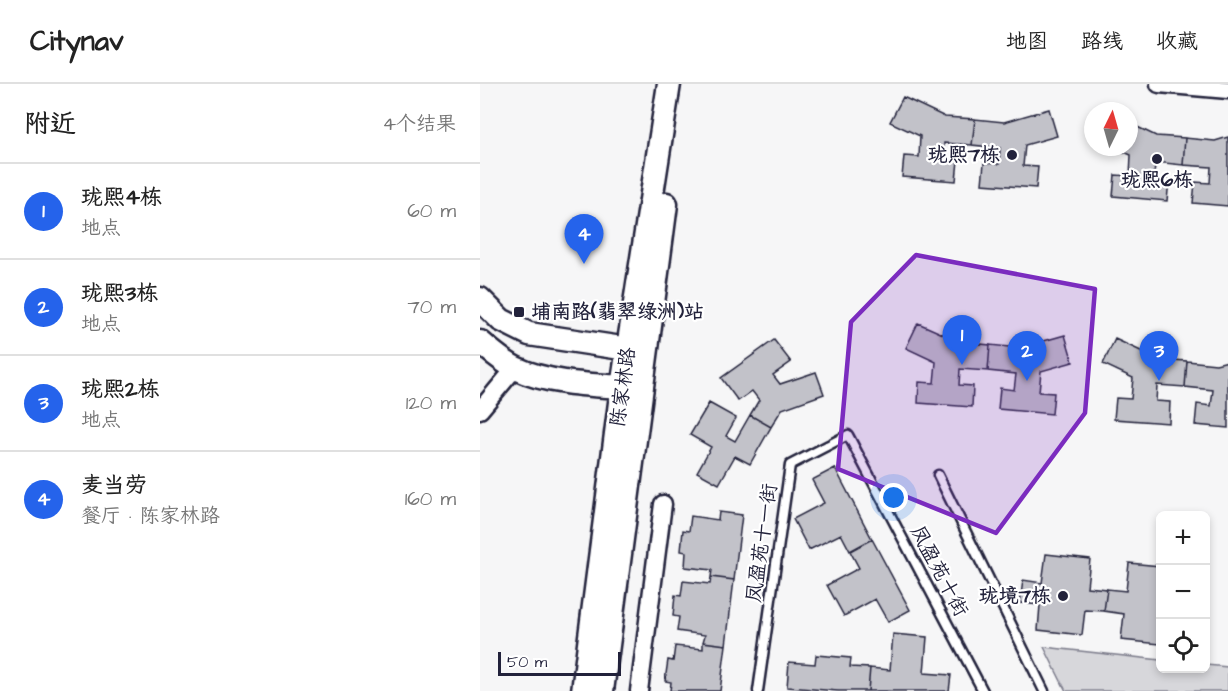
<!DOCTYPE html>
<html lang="zh">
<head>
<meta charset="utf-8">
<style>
  body { margin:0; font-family:"Architects Daughter","LXGW WenKai TC",sans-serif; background:#f2f2f2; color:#222 }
  .controls { position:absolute; right:18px; bottom:18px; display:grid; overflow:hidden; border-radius:9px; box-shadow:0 3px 9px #0003 }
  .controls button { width:54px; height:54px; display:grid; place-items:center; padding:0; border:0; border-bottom:2px solid #e0e0e0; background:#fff; color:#222; font:30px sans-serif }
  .compass { position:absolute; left:604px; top:18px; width:54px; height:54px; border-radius:50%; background:#fff; box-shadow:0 3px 9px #0003; rotate:5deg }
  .scale { position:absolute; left:18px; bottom:15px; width:123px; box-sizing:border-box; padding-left:6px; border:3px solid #22223b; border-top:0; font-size:16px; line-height:21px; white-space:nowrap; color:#22223b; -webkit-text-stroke:4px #fff; paint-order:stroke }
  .you { position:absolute; left:414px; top:414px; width:21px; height:21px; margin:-15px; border:4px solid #fff; border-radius:50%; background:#1a73e8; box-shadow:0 0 0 9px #1a73e833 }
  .badge { display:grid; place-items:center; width:39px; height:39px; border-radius:50%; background:#2563eb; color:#fff; font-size:20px; font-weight:700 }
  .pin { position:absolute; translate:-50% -50px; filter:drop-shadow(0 2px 3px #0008) }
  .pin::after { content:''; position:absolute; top:32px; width:21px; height:18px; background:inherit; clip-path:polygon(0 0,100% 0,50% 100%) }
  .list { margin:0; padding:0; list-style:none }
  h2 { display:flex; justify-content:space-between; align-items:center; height:78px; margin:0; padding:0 24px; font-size:26px }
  h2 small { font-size:20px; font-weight:400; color:#767676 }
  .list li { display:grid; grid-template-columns:39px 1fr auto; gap:18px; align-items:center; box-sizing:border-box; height:96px; padding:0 24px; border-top:2px solid #e0e0e0 }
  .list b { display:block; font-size:22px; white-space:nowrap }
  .list p { margin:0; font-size:20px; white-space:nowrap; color:#767676 }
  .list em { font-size:20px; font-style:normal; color:#767676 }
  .icon { flex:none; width:33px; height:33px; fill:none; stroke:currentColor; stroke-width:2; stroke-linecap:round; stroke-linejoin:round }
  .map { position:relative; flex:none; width:748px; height:607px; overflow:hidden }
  header { display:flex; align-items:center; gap:36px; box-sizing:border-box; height:84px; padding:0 30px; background:#fff; border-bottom:2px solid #e0e0e0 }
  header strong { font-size:28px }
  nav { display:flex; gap:33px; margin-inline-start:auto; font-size:21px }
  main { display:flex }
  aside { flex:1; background:#fff }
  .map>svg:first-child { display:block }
  .green { fill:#d7d7db; stroke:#7c7c8b; stroke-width:1.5 }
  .building { fill:#c2c2c9; stroke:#22223b; stroke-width:1.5 }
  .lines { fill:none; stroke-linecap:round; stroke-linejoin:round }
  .lane-casing { stroke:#22223b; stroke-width:13 }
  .street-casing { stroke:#22223b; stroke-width:21 }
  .secondary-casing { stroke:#22223b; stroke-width:27 }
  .lane { stroke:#fff; stroke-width:8 }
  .street { stroke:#fff; stroke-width:16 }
  .secondary { stroke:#fff; stroke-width:22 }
  .marked { fill:#7b2cbf; fill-opacity:0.2; stroke:#7b2cbf; stroke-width:4.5; stroke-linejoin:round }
  .poi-dot { fill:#22223b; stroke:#fff; stroke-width:2 }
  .labels { text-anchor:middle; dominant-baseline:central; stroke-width:4.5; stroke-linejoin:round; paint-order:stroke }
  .poi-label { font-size:20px; font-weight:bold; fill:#22223b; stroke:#fff; text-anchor:end }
  .street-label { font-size:20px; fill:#22223b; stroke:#fff }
</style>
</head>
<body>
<header>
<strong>Citynav</strong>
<nav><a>地图</a><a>路线</a><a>收藏</a></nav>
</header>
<main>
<aside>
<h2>附近<small>4个结果</small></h2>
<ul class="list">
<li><span class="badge">1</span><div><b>珑熙4栋</b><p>地点</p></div><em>60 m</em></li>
<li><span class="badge">2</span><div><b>珑熙3栋</b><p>地点</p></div><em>70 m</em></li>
<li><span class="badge">3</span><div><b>珑熙2栋</b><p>地点</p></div><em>120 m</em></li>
<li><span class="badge">4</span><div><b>麦当劳</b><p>餐厅 · 陈家林路</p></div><em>160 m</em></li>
</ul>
</aside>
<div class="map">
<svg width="748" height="607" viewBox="0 0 748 607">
  <rect width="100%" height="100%" fill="#f6f6f7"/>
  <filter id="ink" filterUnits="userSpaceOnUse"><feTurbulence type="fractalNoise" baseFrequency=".0167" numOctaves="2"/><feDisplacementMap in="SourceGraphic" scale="12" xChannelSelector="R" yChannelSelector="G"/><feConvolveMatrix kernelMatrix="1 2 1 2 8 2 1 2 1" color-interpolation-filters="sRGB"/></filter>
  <g filter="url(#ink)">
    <path class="green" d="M564,563L680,576V584H726V581L748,583V607H586Z"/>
    <path class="building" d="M423,13L465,33L495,35L492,61L464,59L463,75L478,76L476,97L422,93L424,72L439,73L440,52L410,38Z
      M569,25L577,52L545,61L543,82L558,83L556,104L502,100L504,79L519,80L520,64L492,61L495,35L524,38Z
      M649,39L676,52L705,54L703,81L675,78L674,94L689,96L687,117L633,112L635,91L650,92L651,71L633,63H649Z
      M748,53V122L713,119L715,98L730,99L731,83L703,81L705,54L735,57Z
      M438,239L481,258L510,261L508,287L480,285L479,301L493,302L492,323L438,319L439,298L454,299L456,278L426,264Z
      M585,251L593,278L561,287L559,308L574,309L572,330L518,325L520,304L534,306L536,290L508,287L510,261L539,264Z
      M635,255L678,275L707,277L705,303L677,301L676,317L690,318L689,339L634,335L636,314L651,315L653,294L623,280Z
      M294,256L311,278L293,291L300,300L336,288L344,310L302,325L291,343L270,331L279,316L272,307L258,317L241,294Z
      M707,277L736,280L748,277V344L715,341L717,320L731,322L733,306L705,303Z
      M229,319L256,334L246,352L255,357L270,331L291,343L270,380L255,372L239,400L217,388L231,363L210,351Z
      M355,384L392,455L370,467L361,450L329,466L313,435L344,419L332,396Z
      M239,428L262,431L254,496L231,493L232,486L205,483L206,468L201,467L203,446L209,447L211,432L238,436Z
      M392,455L430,526L408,538L395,515L364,532L347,501L379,484L370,467Z
      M566,470L610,475L607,503L627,505L624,527L605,526L602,551L558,546L560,521L540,519L543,496L562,499Z
      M649,479L680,482V560L641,556L644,530L624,527L627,505L646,507Z
      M231,493L254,496L246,561L223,558L225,551L197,547L199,533L193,532L195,511L201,512L203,497L230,500Z
      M413,550L447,553L444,589L471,591L469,607H388L390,584L410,586Z
      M223,558L246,561L240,607H190L191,598L185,597L188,576L193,577L195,562L223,565Z
      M336,571L371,574L370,583L390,584L388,607H358L307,603L309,578L335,580Z"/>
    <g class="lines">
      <defs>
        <path id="lane" d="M458,391L564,607
          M278,607L310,381L368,351L503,607"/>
        <path id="street" d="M679,0L748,6
          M0,326L35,284
          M159,607L183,420"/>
        <path id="secondary" d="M0,215L21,236L49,250L148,265L157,277
          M0,258C11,267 22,277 35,284C66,299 107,301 142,303L153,294
          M103,607L142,303L189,0
          M122,607L186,120"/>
      </defs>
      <use href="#lane" class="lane-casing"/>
      <use href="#street" class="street-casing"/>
      <use href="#secondary" class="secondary-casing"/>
      <use href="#lane" class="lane"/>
      <use href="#street" class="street"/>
      <use href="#secondary" class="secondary"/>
    </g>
  </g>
  <path class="marked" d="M436,171L615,205L605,329L516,449L358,385L371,238Z"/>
  <g class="poi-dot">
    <circle cx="532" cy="71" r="6"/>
    <circle cx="677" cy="75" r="6"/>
    <rect x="33" y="222" width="12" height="12" rx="3"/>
    <circle cx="583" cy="512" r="6"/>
  </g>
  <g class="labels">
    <g class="poi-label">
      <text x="520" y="71">珑熙7栋</text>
      <text x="677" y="96" text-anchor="middle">珑熙6栋</text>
      <text x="51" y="228" text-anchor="start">埔南路(翡翠绿洲)站</text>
      <text x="571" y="512">珑境7栋</text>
    </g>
    <g class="street-label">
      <text transform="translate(143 303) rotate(-82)">陈家林路</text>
      <text transform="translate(282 459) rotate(-82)">凤盈苑十一街</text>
      <text transform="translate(459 487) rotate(62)">凤盈苑十街</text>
    </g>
  </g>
</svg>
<div class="controls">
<button>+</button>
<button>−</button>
<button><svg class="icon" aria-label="locate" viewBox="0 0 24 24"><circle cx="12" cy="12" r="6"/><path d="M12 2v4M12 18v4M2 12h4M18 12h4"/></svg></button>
</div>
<svg class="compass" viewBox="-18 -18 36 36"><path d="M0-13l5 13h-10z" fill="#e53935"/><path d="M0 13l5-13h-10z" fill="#767676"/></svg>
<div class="scale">50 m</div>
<div class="you"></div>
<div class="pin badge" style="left:482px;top:281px">1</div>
<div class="pin badge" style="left:547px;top:297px">2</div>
<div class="pin badge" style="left:679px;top:297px">3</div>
<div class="pin badge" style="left:104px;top:180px">4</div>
</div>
</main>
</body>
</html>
